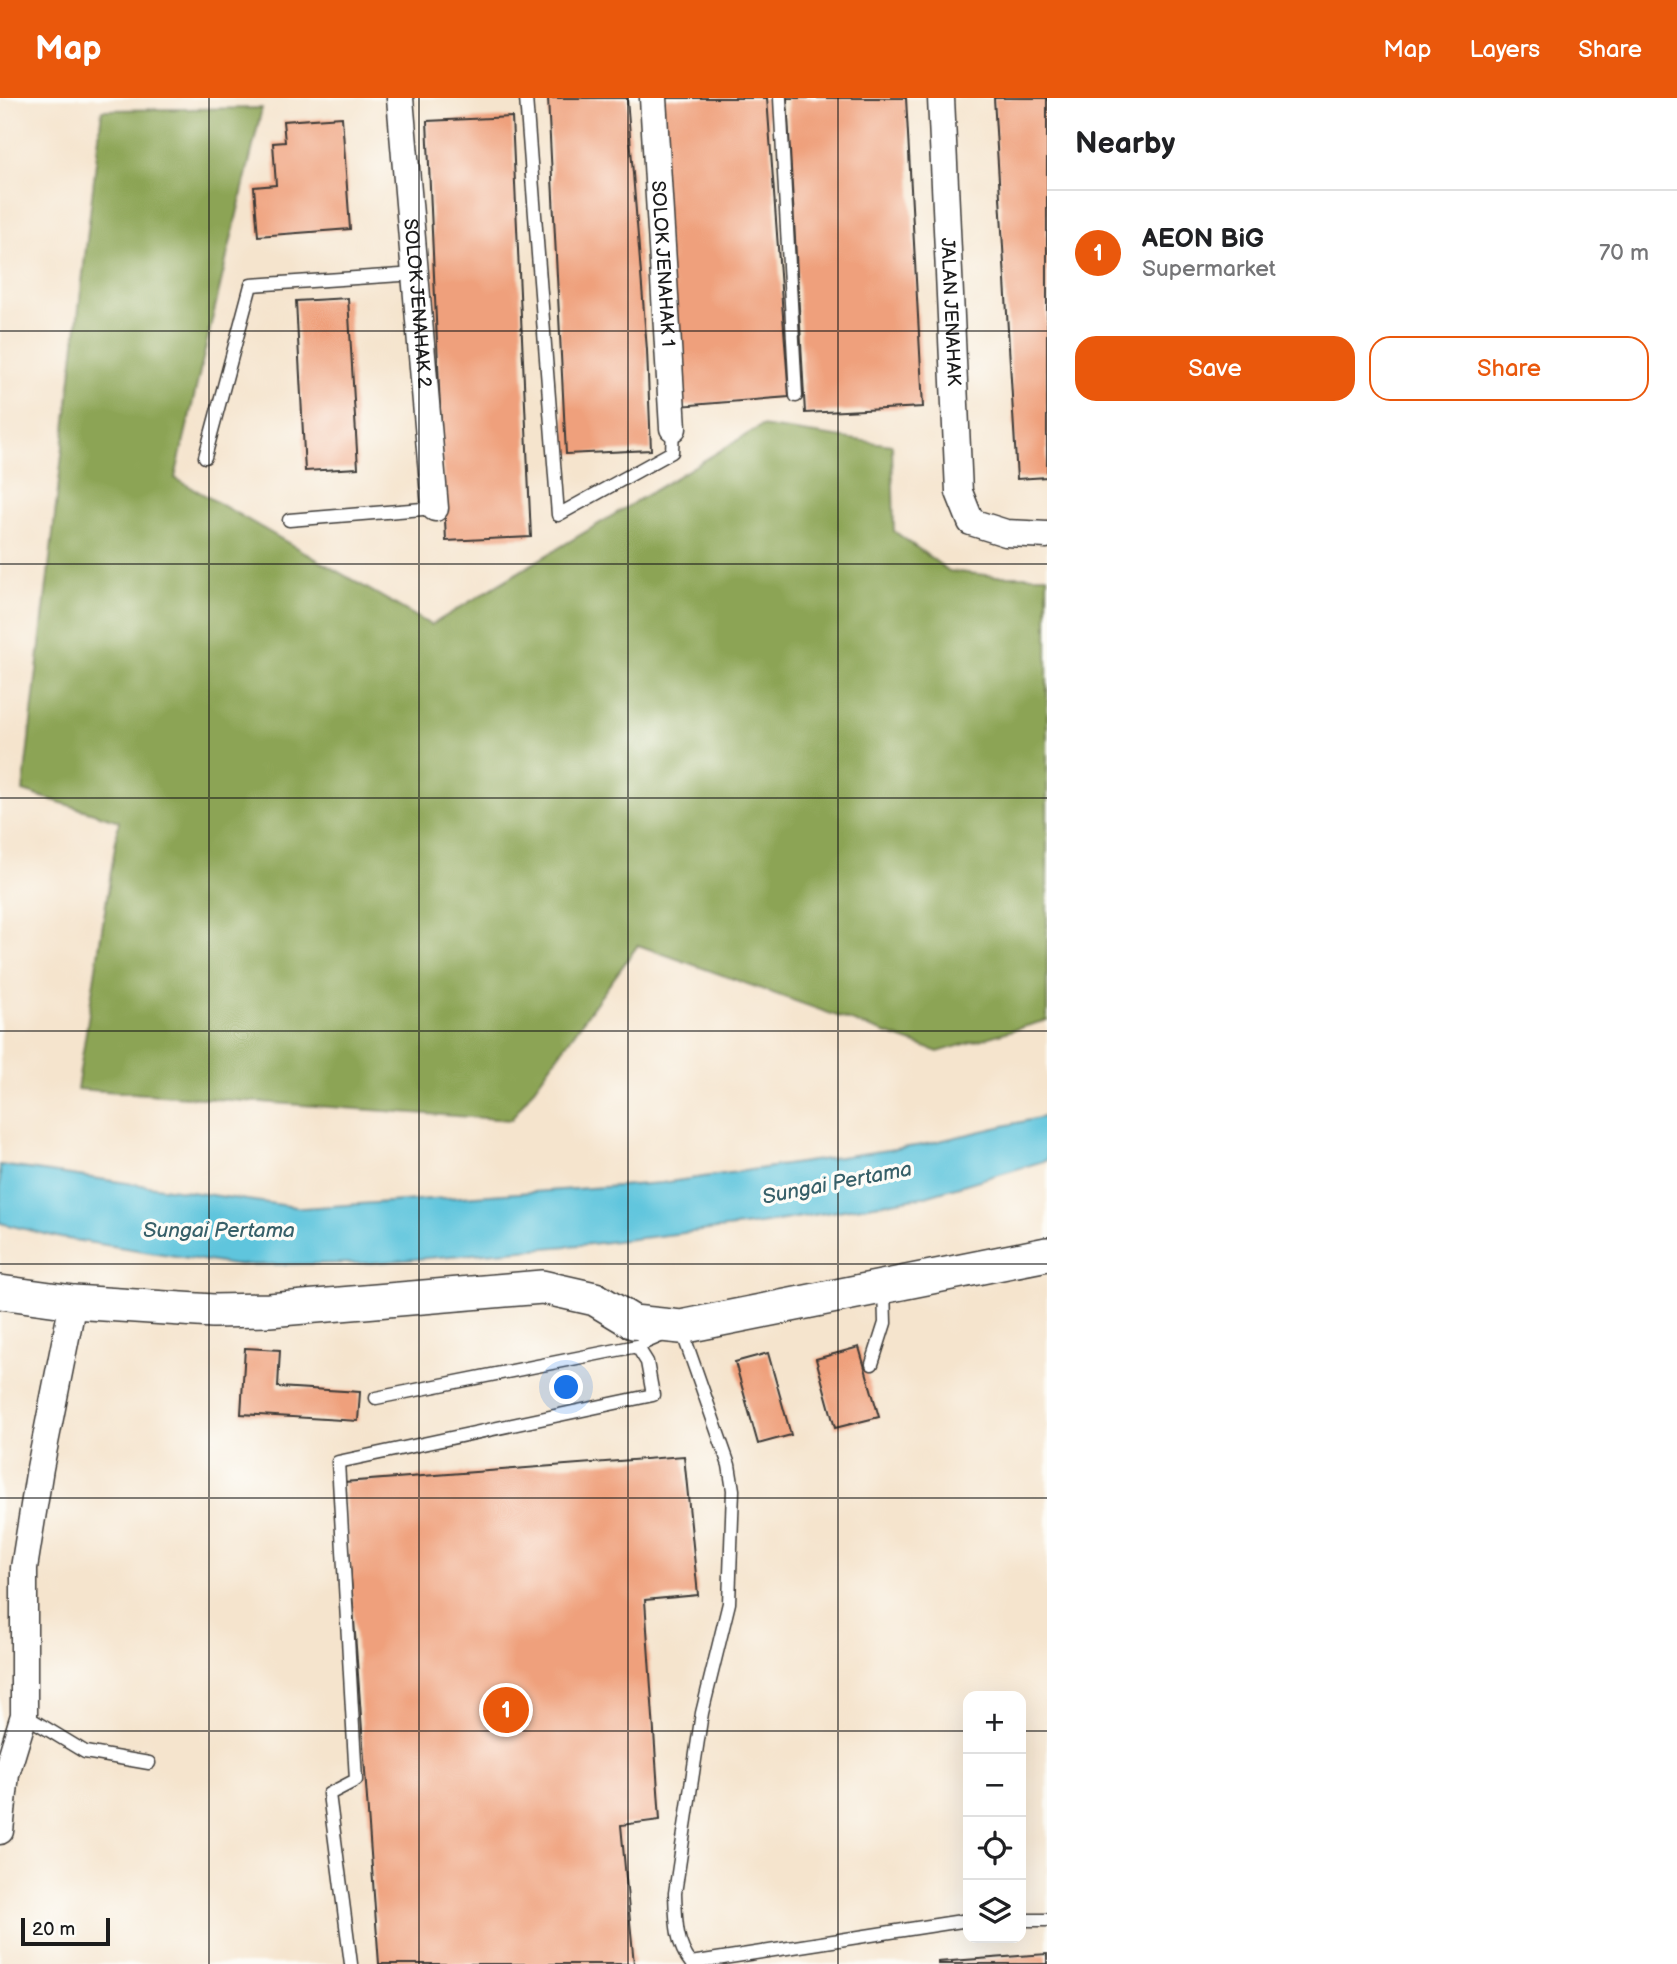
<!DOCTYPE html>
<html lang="en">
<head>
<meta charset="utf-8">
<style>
  body { margin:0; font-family:"Balsamiq Sans",sans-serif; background:#f2f2f2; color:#202124 }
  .controls { position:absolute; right:21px; bottom:21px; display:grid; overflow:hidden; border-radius:14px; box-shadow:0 7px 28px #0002 }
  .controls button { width:63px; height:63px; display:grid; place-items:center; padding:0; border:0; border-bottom:2px solid #e0e0e0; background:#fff; color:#202124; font:35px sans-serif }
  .scale { position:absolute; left:21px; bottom:18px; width:89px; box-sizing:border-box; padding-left:7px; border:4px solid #1c1c1c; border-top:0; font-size:19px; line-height:24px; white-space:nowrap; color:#1c1c1c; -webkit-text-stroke:5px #fdfcf7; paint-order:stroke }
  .you { position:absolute; left:567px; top:1290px; width:24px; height:24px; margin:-18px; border:5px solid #fff; border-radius:50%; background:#1a73e8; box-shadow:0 0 0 10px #1a73e833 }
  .badge { display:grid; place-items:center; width:46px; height:46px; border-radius:50%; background:#ea580c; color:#fff; font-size:23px; font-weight:700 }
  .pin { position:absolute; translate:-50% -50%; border:4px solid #fff; box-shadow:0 2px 7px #0006 }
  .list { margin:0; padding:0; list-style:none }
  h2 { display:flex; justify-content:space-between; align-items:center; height:91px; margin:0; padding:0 28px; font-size:30px }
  h2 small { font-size:23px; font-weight:400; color:#757577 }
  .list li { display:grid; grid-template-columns:46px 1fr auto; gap:21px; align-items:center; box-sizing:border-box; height:126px; padding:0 28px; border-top:2px solid #e0e0e0 }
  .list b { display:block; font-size:26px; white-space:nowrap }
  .list p { margin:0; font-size:23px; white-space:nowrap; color:#757577 }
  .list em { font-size:23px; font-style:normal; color:#757577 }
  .actions { display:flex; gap:14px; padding:21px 28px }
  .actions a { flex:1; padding:16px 0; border:2px solid #ea580c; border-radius:21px; text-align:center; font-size:24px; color:#ea580c }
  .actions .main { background:#ea580c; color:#fff }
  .icon { flex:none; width:38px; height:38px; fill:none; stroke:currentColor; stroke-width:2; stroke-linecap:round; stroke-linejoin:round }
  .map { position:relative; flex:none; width:1047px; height:1866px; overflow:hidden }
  header { display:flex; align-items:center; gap:42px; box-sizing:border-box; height:98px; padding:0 35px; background:#ea580c; color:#fff }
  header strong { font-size:33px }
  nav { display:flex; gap:38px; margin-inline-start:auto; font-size:24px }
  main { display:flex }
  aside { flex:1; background:#fff }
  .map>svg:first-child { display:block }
  .forest { fill:#8ca455; stroke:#546038; stroke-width:2 }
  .water { fill:#5fc5dd; stroke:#3e707c; stroke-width:2 }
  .building { fill:#efa07c }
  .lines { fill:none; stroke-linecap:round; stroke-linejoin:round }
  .service-casing { stroke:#3d3a37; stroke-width:15 }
  .minor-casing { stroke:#3d3a37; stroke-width:29 }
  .tertiary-casing { stroke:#3d3a37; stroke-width:36 }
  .service { stroke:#fff; stroke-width:12 }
  .minor { stroke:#fff; stroke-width:26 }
  .tertiary { stroke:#fff; stroke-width:33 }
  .grid { fill:none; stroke:#1c1c1c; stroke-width:2; stroke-opacity:0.55 }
  .labels { text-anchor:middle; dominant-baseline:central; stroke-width:7; stroke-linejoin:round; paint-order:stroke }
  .street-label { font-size:19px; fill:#1c1c1c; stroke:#fdfcf7 }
  .water-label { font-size:21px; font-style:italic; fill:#376069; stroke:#fdfcf7 }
</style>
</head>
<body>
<header>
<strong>Map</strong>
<nav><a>Map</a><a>Layers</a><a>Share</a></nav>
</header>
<main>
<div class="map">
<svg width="1047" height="1866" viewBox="0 0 1047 1866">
  <rect width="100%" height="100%" fill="#fdfcf7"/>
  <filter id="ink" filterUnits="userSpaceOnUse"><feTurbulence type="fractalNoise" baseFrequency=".0143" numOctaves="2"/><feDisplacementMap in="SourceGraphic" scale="14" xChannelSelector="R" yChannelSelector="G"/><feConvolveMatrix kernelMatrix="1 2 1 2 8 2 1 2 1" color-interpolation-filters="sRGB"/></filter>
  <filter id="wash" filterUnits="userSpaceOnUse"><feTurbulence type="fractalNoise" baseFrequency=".00686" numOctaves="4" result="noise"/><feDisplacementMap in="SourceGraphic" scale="28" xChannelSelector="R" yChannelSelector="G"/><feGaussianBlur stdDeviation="1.57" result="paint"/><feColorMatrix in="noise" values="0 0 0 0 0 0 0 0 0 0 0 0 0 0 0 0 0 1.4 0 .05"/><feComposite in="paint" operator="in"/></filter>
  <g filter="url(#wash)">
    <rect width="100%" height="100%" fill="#f5e4cd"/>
    <path class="forest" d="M262,10L175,380L431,527L761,328L892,347L894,433L949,473L995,478H1047V922L938,954L638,847L511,1022L77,991L119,723L23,693L102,12Z"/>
    <path class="water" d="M1047,1018V1062L922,1099L759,1126L591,1146L370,1165L233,1167L61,1140L0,1125V1067L303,1110L662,1085L922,1047Z"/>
    <g id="blocks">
      <path class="building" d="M548,0H627L647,252L651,352L566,356Z
        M656,0H767L789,299L679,308Z
        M787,0H906L923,309L805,315Z
        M994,0H1047V379L1017,381Z
        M342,19L350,131L258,138L254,89L276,87L273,45L285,44L283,23Z
        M512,19L531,439L446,443L427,23Z
        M348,200L358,370L305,373L296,203Z
        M859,1249L879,1319L835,1330L816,1261Z
        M245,1250L280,1252L278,1289L360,1294L358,1323L241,1316Z
        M768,1255L791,1337L758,1346L735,1264Z
        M684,1358L698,1497L645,1502L660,1722L621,1727L634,1866H379L344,1384Z
        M1047,1856V1866H938V1864Z"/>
    </g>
  </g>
  <g filter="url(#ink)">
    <use href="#blocks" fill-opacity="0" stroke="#3d3a37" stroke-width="2"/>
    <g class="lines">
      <defs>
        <path id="service" d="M526,0L558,417L672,354L673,330
          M780,0L796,298
          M205,359L251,187L416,176
          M289,422L435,410
          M681,1230L729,1367L733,1392L729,1505L702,1615L675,1795C676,1820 675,1845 691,1865L968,1822
          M872,1266L885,1225L884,1189
          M376,1300L637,1248L665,1236
          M24,1617L85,1654L149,1665
          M1021,1822H1047
          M351,1866L329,1696L356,1682L338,1364L653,1297L647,1264L637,1248"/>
        <g id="minor">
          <path id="s1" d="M400,0L435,410"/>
          <path id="s2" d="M653,0L673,330"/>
          <path id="s3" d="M941,0L959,394L971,424L1006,435L1047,437"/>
          <path d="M0,1733L6,1676L24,1617V1470L40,1370L73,1204"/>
        </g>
        <path id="tertiary" d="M0,1194L73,1204L213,1213L269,1212L542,1189L595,1201L633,1224L681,1229L1047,1156"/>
      </defs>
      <use href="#service" class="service-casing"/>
      <use href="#minor" class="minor-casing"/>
      <use href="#tertiary" class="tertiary-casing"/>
      <use href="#service" class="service"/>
      <use href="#minor" class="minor"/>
      <use href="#tertiary" class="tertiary"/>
    </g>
  </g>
  <path class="grid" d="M209,0V1866M419,0V1866M628,0V1866M838,0V1866M0,233H1047M0,466H1047M0,700H1047M0,933H1047M0,1166H1047M0,1400H1047M0,1633H968M1021,1633H1047"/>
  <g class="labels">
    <g class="street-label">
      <text stroke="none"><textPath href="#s2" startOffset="166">SOLOK JENAHAK 1</textPath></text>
      <text stroke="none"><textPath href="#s1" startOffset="206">SOLOK JENAHAK 2</textPath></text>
      <text stroke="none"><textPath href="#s3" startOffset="214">JALAN JENAHAK</textPath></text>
    </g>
    <g class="water-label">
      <text transform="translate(837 1085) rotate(-11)">Sungai Pertama</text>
      <text x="219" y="1132">Sungai Pertama</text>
    </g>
  </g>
</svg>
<div class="controls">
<button>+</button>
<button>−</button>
<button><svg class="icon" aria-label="locate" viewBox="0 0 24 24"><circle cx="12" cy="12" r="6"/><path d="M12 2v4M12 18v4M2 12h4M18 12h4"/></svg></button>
<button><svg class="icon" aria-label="layers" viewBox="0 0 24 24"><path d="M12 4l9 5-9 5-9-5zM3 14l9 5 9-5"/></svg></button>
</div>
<div class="scale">20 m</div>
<div class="you"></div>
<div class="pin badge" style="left:506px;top:1612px">1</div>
</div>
<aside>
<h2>Nearby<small></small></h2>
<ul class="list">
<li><span class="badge">1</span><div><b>AEON BiG</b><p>Supermarket</p></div><em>70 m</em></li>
</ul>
<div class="actions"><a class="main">Save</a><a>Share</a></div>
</aside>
</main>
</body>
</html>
